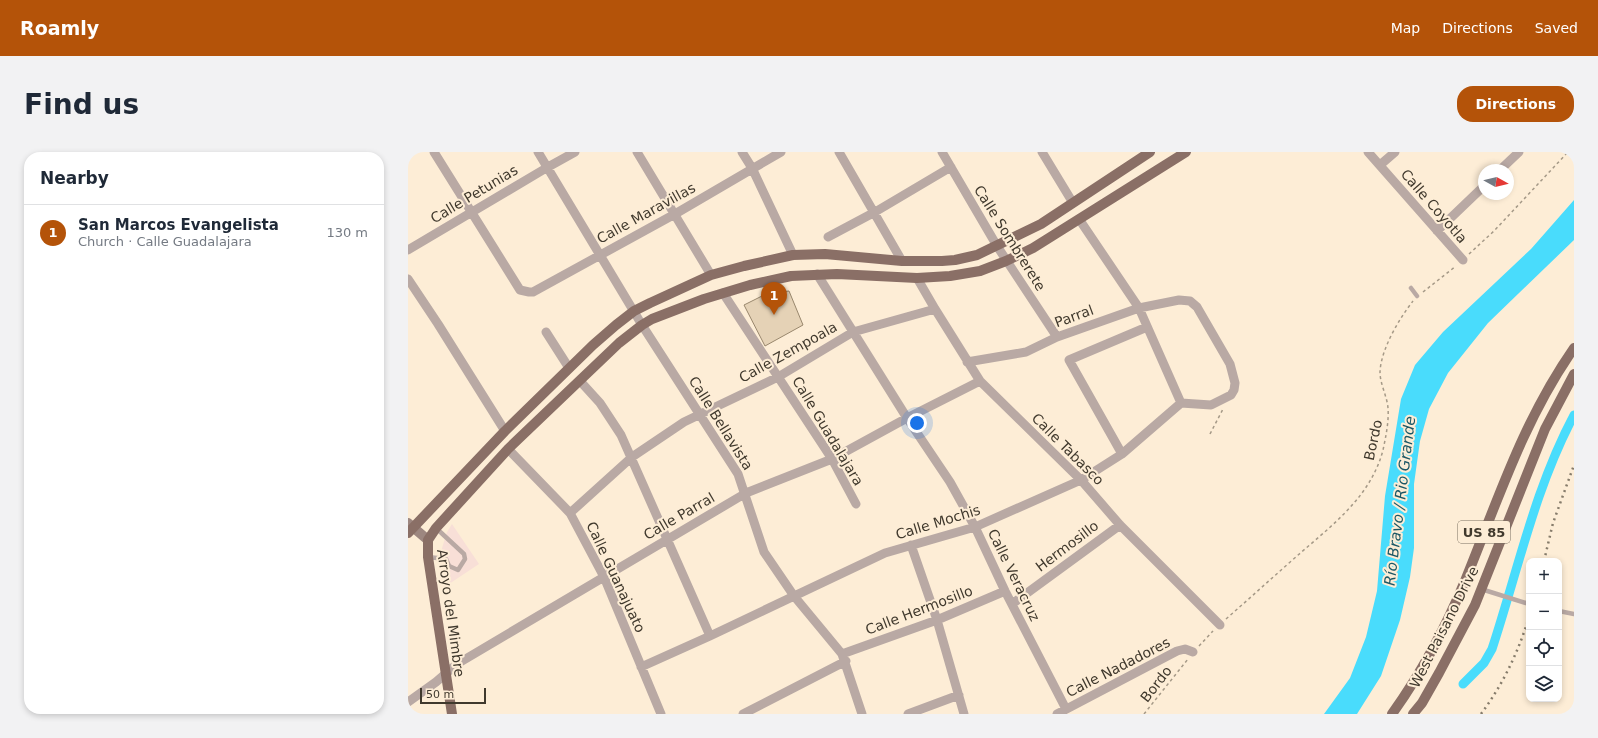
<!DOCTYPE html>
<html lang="en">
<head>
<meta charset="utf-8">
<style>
  body { margin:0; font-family:"DejaVu Sans",sans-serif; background:#f2f2f3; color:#1f2937 }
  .controls { position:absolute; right:12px; bottom:12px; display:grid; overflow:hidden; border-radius:8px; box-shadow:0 2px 6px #0003 }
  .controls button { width:36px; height:36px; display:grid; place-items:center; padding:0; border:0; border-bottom:1px solid #e0e1e3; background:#fff; color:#1f2937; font:20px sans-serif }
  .compass { position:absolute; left:1070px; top:12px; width:36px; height:36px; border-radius:50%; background:#fff; box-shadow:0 2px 6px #0003; rotate:98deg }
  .scale { position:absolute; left:12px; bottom:10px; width:66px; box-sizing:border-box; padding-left:4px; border:2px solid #40392d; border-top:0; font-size:11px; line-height:14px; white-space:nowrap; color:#40392d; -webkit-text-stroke:3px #fdedd6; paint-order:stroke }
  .you { position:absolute; left:509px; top:271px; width:14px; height:14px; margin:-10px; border:3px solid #fff; border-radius:50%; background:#1a73e8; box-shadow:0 0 0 6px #1a73e833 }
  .badge { display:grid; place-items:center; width:26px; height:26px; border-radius:50%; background:#b45309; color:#fff; font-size:13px; font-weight:700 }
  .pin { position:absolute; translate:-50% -33px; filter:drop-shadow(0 1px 2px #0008) }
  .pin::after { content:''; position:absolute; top:21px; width:14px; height:12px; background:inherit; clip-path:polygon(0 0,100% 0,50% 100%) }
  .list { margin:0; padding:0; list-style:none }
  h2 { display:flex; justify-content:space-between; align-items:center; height:52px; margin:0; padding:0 16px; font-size:17px }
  h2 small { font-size:13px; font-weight:400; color:#747a83 }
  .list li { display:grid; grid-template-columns:26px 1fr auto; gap:12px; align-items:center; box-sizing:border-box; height:56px; padding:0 16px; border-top:1px solid #e0e1e3 }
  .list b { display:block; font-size:15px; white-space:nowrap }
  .list p { margin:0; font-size:13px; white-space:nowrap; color:#747a83 }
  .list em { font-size:13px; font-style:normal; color:#747a83 }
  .icon { flex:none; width:22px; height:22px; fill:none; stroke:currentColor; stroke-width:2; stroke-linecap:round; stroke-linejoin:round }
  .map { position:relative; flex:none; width:1166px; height:562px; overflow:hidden; border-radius:16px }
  header { display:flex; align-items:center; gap:24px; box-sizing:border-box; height:56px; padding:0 20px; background:#b45309; color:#fff }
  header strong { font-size:19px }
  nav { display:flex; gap:22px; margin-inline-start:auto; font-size:14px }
  .intro { display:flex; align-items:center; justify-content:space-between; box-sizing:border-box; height:96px; padding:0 24px }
  h1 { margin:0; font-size:28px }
  .button { padding:10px 18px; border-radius:16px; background:#b45309; color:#fff; font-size:14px; font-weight:700 }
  main { display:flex; gap:24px; padding:0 24px }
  aside { flex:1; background:#fff; border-radius:16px; box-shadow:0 2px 6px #0003 }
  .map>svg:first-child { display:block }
  .commercial { fill:#f8dfd7 }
  .water { fill:#49dcfc }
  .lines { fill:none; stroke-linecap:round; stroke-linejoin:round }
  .canal { stroke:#49dcfc; stroke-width:9 }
  .building { fill:#e5d2b6; stroke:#99876d }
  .path { stroke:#a59987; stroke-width:1.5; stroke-dasharray:3 3; stroke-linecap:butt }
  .lane { stroke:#b9a9a4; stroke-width:4.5 }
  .street { stroke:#b9a9a4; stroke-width:9 }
  .secondary { stroke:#9d8780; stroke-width:10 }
  .primary { stroke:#8a6f66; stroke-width:10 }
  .rail { stroke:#867c6b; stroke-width:2.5; stroke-dasharray:2 4; stroke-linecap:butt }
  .labels { text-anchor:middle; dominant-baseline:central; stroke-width:4; stroke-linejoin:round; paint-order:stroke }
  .shield { fill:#fdedd6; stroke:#796f60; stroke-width:1 }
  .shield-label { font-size:13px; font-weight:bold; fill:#40392d }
  .street-label { font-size:14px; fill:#40392d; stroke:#fdedd6 }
  .water-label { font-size:15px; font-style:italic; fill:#1c5765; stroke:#fdedd6 }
</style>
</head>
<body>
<header>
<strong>Roamly</strong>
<nav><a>Map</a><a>Directions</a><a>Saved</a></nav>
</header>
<div class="intro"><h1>Find us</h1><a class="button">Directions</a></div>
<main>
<aside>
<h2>Nearby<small></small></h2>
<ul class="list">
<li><span class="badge">1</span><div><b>San Marcos Evangelista</b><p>Church · Calle Guadalajara</p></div><em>130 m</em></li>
</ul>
</aside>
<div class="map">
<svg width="1166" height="562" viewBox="0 0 1166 562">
  <rect width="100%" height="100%" fill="#fdedd6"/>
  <path class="commercial" d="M44,372L71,412L38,434L35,413L34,396L39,380Z"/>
  <path class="water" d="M1166,48V88L1080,171L1040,221L1021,257L1012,289L1006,332V396L1002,425L992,468L973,524L949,562H916L942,526L958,485L969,439L977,344L993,247L1007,213L1035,180L1123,97Z"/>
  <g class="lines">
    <path class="canal" d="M1055,532L1076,511L1084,497C1110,418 1127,336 1166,263"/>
  </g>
  <path class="building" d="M381,139L395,173L357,194L336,153L358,142Z"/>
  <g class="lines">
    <path class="path" d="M1061,102L1086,79L1160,0
      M1015,140L1048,114
      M802,282L815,257
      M818,467C842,446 865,425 889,404C923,374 963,345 975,298C978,284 981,269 980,256C979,244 972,232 972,220C973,197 991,167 1005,149
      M791,494L805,479
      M736,562L780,507"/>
    <path class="lane" d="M1003,136L1009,144
      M20,405L38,407L41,414L50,418L57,407L56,402L28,376
      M1073,437L1121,452
      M1151,459L1166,462"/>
    <path class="street" d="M26,0L112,138L121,140H125L267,62L373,0
      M130,0L234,173L330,322L356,400L386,444L434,502L454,562
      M229,0L303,123
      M334,0L344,16L385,103
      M431,0L494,109
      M534,0L589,94L649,185
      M634,0L665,51
      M960,0L1055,108
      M972,13L987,0
      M1092,18L1111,0
      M671,67L731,156L773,251
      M1029,79L1076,34
      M420,85L467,60L543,15
      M0,98L140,15L167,0
      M409,122L499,266L542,330L567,375L597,439L658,557
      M509,126L527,157L572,229L673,328L712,373L812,473
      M0,127L30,172L97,279
      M315,141L424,307L448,352
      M138,180L161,216
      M172,229L192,251L213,283L302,484
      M100,297L162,361L196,425L253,562
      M714,302L661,208L739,175
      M162,361L224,305L276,270L370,225L445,180L527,157
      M503,393L529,468L556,562
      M604,452L712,373
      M434,502L529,468L597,439
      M233,515L302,484L477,401L567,375L673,328L714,302L773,251L803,253L823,243L826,238L827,231L822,212L789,155L782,149L771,148L731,156L649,185L618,200L559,210
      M0,550L28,530L49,512L338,341L424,307L499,266L572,229
      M335,562L438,509
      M500,562L551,543
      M649,562L769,499L777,497L785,500"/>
    <path class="secondary" d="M0,371L20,388"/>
    <path class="primary" d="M0,381L97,279L185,193L208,173L226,159L242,151L303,123L336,114L385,103L417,102L494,109H534L547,108L569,103L633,72L742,0
      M44,562L20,405V388L28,376L100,297L211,191L234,173L244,167L296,147L342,133L383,124L429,122L509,126L542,124L572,119L598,109L625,96L778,0
      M984,562C1014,520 1037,477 1057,429C1090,348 1115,269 1166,196
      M1005,562L1014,551L1031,521L1067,453L1137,277L1166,222"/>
    <path class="rail" d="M1136,409L1145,371L1166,313
      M1073,562C1095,532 1110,501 1121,465"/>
  </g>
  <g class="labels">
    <rect class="shield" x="1050" y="369" width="52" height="22" rx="3"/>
    <g class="shield-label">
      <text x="1076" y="380">US 85</text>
    </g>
    <g class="street-label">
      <text transform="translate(66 42) rotate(-31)">Calle Petunias</text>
      <text transform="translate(1026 54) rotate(49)">Calle Coyotla</text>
      <text transform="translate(238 61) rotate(-29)">Calle Maravillas</text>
      <text transform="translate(602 86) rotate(58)">Calle Sombrerete</text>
      <text transform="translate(666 164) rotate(-20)">Parral</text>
      <text transform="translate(380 200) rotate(-29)">Calle Zempoala</text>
      <text transform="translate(313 271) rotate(58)">Calle Bellavista</text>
      <text transform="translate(420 279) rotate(59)">Calle Guadalajara</text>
      <text transform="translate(965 288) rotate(-78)">Bordo</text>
      <text transform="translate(660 297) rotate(45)">Calle Tabasco</text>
      <text transform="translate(271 364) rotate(-30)">Calle Parral</text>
      <text transform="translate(530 370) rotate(-17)">Calle Mochis</text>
      <text transform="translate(659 394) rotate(-37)">Hermosillo</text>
      <text transform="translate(606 423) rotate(64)">Calle Veracruz</text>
      <text transform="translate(208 425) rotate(65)">Calle Guanajuato</text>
      <text transform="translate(511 458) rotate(-21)">Calle Hermosillo</text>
      <text transform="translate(43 461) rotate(82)">Arroyo del Mimbre</text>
      <text transform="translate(1036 475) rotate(-63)">West Paisano Drive</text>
      <text transform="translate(710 515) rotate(-27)">Calle Nadadores</text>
      <text transform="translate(748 532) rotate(-52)">Bordo</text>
    </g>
    <g class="water-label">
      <text transform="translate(992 349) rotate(-83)">Río Bravo / Rio Grande</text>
    </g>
  </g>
</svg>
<div class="controls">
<button>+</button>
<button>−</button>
<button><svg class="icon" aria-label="locate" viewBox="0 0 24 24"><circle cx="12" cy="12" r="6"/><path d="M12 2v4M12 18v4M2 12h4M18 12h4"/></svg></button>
<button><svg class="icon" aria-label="layers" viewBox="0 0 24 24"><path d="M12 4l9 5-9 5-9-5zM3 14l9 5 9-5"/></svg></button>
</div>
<svg class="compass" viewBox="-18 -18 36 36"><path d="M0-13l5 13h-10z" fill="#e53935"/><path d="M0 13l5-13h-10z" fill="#747a83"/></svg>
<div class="scale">50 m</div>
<div class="you"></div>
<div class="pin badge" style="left:366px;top:163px">1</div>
</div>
</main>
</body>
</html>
